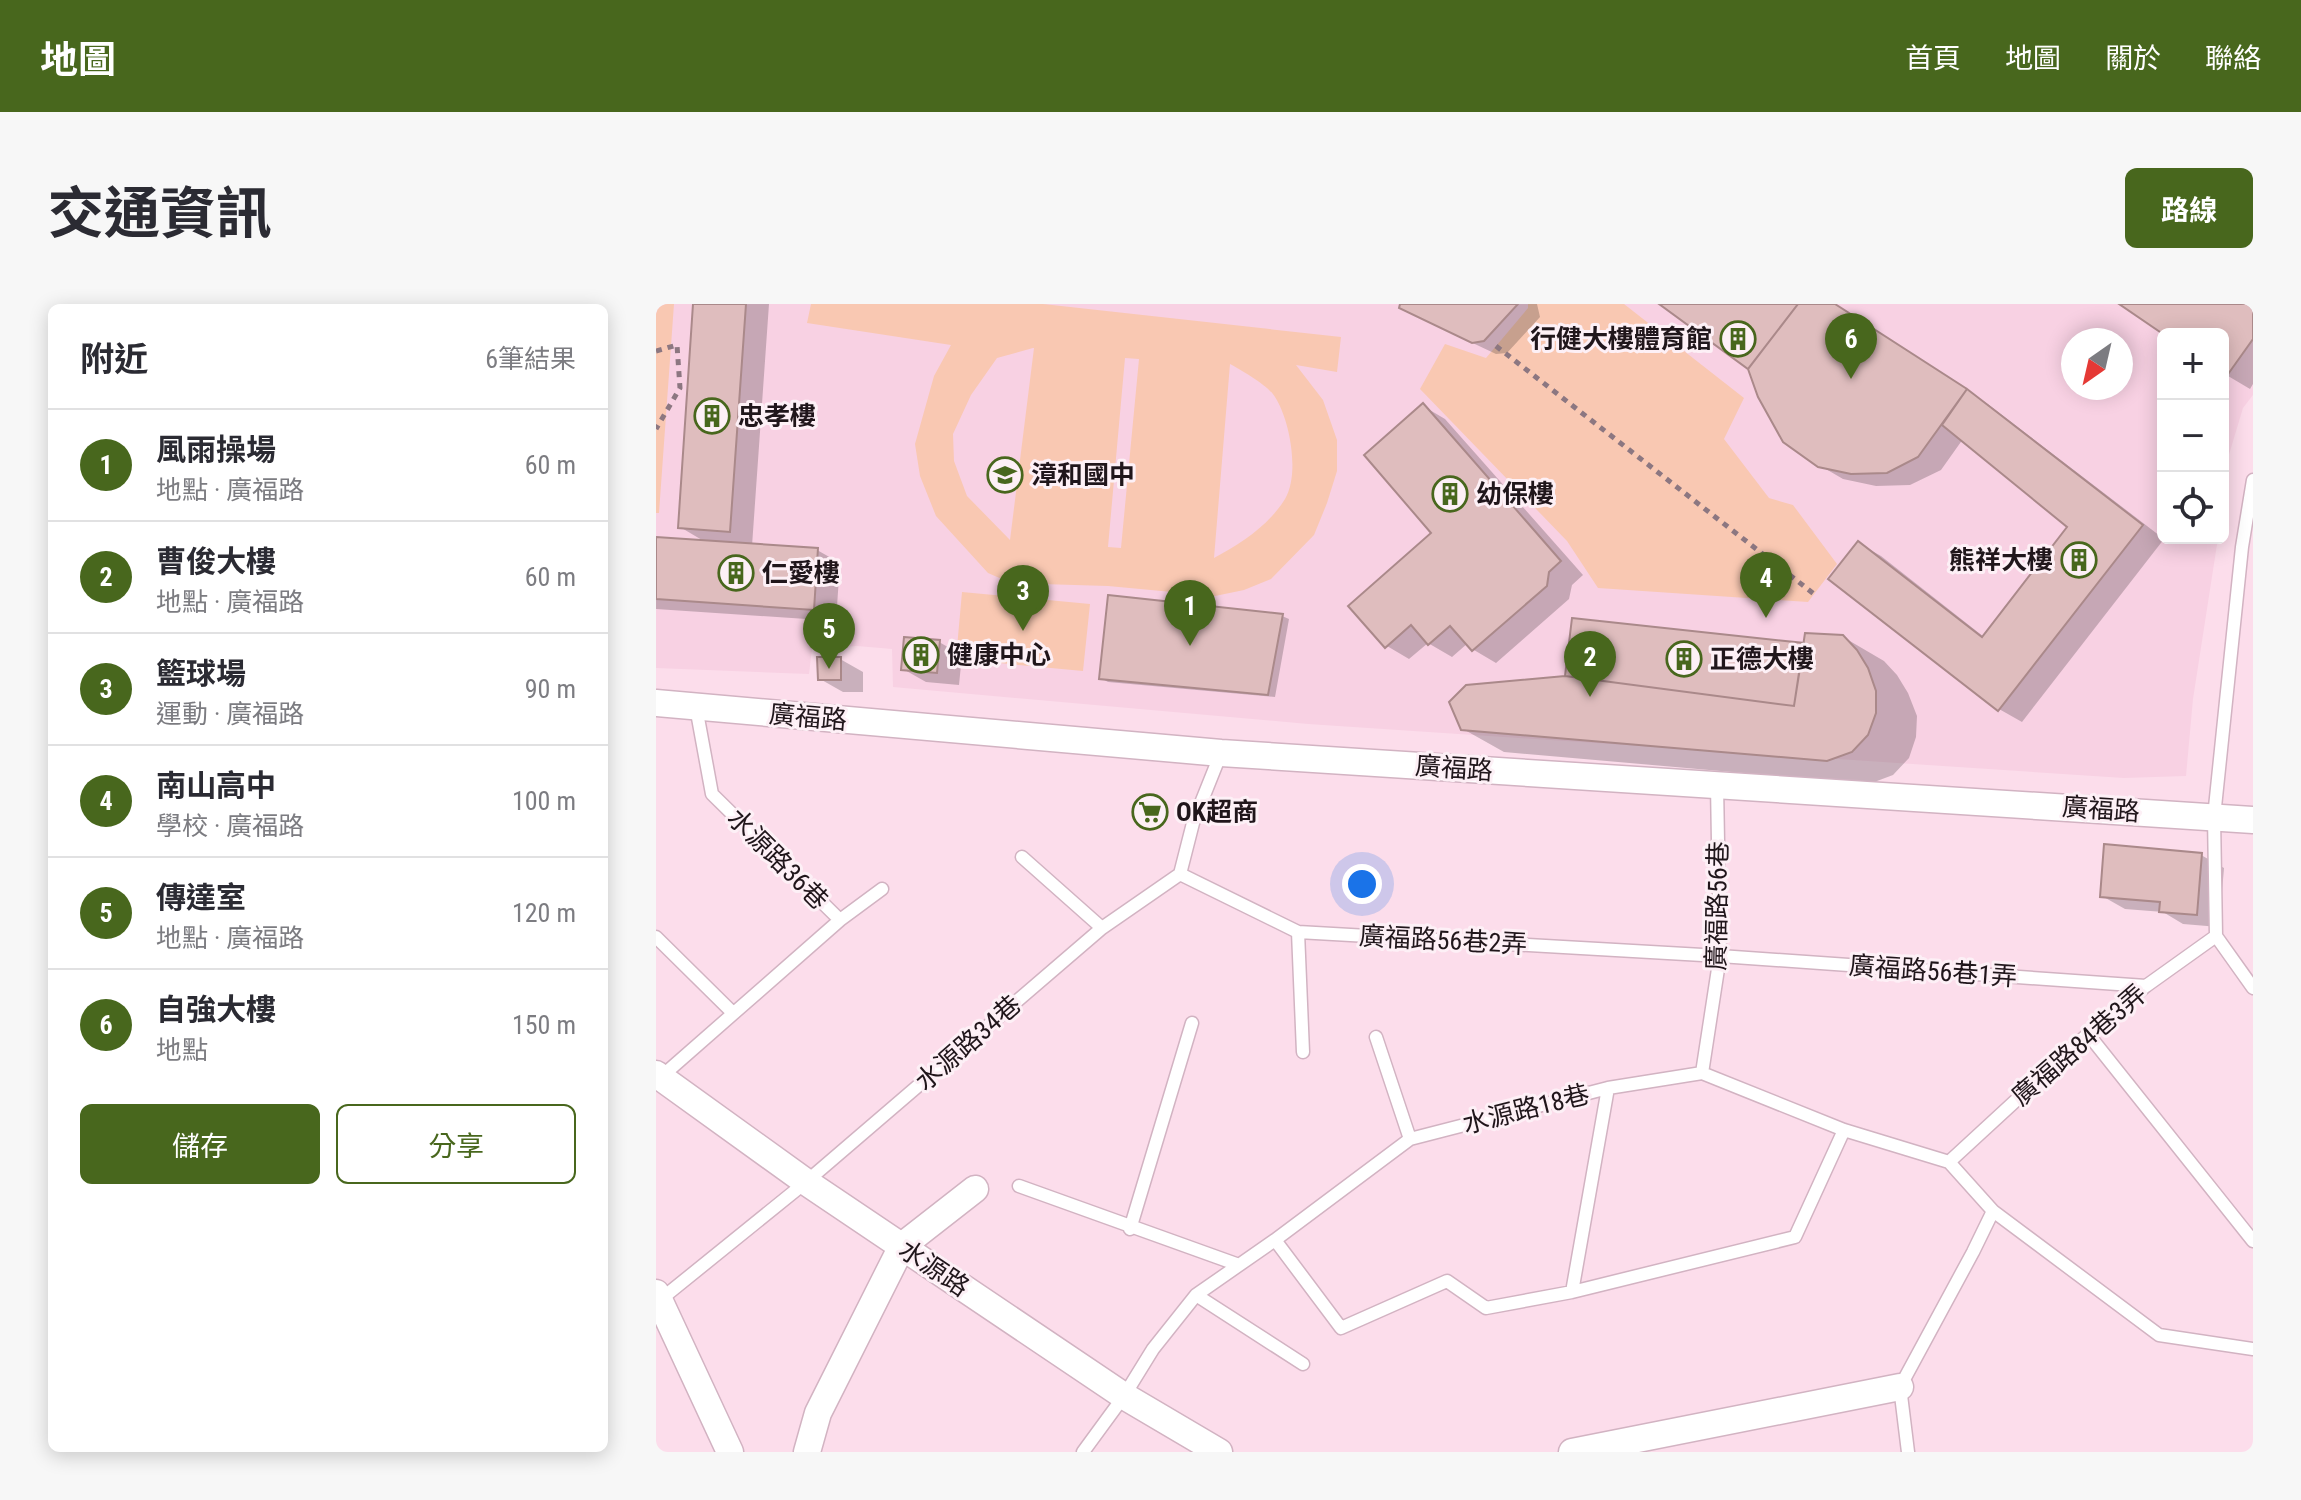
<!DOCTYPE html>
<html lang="zh-TW">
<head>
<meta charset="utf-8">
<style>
  body { margin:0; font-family:"Roboto Condensed","Noto Sans TC",sans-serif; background:#f7f7f7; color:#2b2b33 }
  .controls { position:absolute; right:24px; top:24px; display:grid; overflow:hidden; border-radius:12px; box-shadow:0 4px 20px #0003 }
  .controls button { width:72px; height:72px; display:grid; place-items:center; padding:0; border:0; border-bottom:2px solid #e1e1e2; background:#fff; color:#2b2b33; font:40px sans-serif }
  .compass { position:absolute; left:1405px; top:24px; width:72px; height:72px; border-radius:50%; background:#fff; box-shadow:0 4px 20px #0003; rotate:214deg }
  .you { position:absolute; left:706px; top:580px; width:28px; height:28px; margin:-20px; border:6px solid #fff; border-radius:50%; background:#1a73e8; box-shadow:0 0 0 12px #1a73e833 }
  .badge { display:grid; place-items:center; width:52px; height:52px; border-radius:50%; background:#48671d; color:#fff; font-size:26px; font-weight:700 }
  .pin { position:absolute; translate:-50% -66px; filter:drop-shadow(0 2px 4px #0008) }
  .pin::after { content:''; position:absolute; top:42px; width:28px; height:24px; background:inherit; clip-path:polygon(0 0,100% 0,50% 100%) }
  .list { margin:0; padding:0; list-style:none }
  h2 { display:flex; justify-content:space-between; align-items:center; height:104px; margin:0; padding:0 32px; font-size:34px }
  h2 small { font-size:26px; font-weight:400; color:#7c7c81 }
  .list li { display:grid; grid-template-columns:52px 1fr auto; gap:24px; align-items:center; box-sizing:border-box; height:112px; padding:0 32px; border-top:2px solid #e1e1e2 }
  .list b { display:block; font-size:30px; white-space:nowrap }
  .list p { margin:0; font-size:26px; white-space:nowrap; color:#7c7c81 }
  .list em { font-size:26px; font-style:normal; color:#7c7c81 }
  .actions { display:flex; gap:16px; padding:24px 32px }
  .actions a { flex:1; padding:18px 0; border:2px solid #48671d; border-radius:12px; text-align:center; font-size:28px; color:#48671d }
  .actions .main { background:#48671d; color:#fff }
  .icon { flex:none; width:44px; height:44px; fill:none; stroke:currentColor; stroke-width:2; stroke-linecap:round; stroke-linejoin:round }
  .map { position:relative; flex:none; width:1597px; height:1148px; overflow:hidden; border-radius:12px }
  header { display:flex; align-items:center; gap:48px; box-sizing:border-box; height:112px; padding:0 40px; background:#48671d; color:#fff }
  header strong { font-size:38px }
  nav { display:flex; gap:44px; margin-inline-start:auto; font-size:28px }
  .intro { display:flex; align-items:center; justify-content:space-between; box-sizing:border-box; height:192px; padding:0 48px }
  h1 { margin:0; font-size:56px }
  .button { padding:20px 36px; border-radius:12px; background:#48671d; color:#fff; font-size:28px; font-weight:700 }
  main { display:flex; gap:48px; padding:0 48px }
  aside { flex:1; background:#fff; border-radius:12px; box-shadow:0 4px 20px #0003 }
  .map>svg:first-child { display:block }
  .built { fill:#f8d1e3; fill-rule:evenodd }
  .green { fill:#f9c8b2; fill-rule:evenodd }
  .shadow { fill:#0003 }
  .building { fill:#dfbdbe; stroke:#aa898a; stroke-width:2 }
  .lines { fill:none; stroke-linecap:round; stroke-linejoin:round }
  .service-casing { stroke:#d2b3c2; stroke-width:15 }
  .minor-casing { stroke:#d2b3c2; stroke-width:29 }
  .path { stroke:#8c7781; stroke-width:5; stroke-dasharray:6 6; stroke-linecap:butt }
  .service { stroke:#fff; stroke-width:12 }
  .minor { stroke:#fff; stroke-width:26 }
  .labels { text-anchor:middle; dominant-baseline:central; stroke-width:6; stroke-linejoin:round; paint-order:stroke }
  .poi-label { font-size:26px; font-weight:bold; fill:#20161b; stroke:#fdf0f6; text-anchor:start }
  .street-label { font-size:26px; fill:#20161b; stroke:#fdf0f6 }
</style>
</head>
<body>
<header>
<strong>地圖</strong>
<nav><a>首頁</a><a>地圖</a><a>關於</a><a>聯絡</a></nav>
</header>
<div class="intro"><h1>交通資訊</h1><a class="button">路線</a></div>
<main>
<aside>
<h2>附近<small>6筆結果</small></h2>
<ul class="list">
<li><span class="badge">1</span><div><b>風雨操場</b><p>地點 · 廣福路</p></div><em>60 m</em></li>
<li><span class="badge">2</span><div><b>曹俊大樓</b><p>地點 · 廣福路</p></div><em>60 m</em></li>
<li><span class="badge">3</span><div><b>籃球場</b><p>運動 · 廣福路</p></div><em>90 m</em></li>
<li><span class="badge">4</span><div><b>南山高中</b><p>學校 · 廣福路</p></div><em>100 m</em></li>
<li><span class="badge">5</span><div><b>傳達室</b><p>地點 · 廣福路</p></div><em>120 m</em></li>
<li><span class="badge">6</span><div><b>自強大樓</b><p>地點</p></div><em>150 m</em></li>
</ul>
<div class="actions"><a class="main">儲存</a><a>分享</a></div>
</aside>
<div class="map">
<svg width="1597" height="1148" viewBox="0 0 1597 1148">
  <rect width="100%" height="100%" fill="#fcddeb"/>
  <path class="built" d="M0,0H1597V91L1587,104L1572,154L1567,200V30H1507V234H1562L1537,395L1530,472L1468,474L652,420L237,383L236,345L201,342L156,345L153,370L0,364ZM1417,36H1465V84H1417Z"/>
  <path class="green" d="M0,0H18L3,209H0Z
    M155,0H387L685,33L681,68L640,61L667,96L681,136V167L671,199L658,231L615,275L588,286L559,292L452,282L355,279L332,269L280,212L264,172L259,140L278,72L295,41L151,19ZM377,44H378L354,236L311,192L298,157L297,130L315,91L341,54ZM469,54L483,55L465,244L452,243ZM574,60C585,66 613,82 619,93C634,116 644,170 629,195C612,222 586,239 558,254Z
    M872,0H968L1088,94L1068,135L1113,194L1137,201L1181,260L1152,298L942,284L911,237L764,85L789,40L830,54L872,4Z
    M306,288L434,300L427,367L300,355Z"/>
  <path class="shadow" d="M39,0H113L96,242L161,246L184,259L180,317L0,305V235L51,239L24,223Z
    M746,0H881L884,13L851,49L840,50L768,16L745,3Z
    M1006,0H1179L1333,101L1508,235L1366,418L1343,405L1202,239L1225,252L1328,333L1414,223L1307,135L1285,166L1254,181L1220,182L1187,175L1163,161L1093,64Z
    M1467,0H1597V80L1594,85L1567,69V30H1511Z
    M767,102L789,115L927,271L916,281L913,295L840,359L818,346L812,339L796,353L772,339L753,355L731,342L778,229Z
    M626,312L633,315L619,393L452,378L445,374Z
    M1187,333L1228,357L1241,371L1252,389L1261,412L1260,433L1253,454L1237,471L1213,480L848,448L807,425L911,374L1149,341Z
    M283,338L306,351L303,381L270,378L247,365Z
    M184,355L207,368V388H187L164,375Z
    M1545,551L1568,564L1563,623L1527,620L1507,608L1469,605L1446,592Z"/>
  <path class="building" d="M37,0H90L74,228L22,224Z
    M744,0H862L828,37L816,39L743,4Z
    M1003,0H1142L1092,65Z
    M1142,0H1179L1311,85L1262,153L1231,169L1195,170L1162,163L1127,138L1102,93L1092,65Z
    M1463,0H1597V35L1570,73L1567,71V30H1507Z
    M1311,85L1487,221L1342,407L1172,275L1202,237L1326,333L1411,223L1286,121Z
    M767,99L905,257L893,268L891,282L816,347L794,322L772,341L755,321L729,344L692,302L775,229L708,151Z
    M0,233L162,244L158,306L0,295Z
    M452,291L627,310L612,391L443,375Z
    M916,314L1148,339L1138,402L909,372Z
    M1149,329L1187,331L1201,346L1212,364L1220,387V409L1212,431L1196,448L1171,457L805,426L793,398L810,381L909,372L1138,402Z
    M248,333L284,336L281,369L245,366Z
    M161,353H185V376H162Z
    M1448,540L1546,549L1541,611L1503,608L1504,598L1444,593Z"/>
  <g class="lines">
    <defs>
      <path id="service" d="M366,553L446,624
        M524,570L642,628L1064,652L1490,682
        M184,616L226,585
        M642,628L647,748
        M1560,632L1558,513L1586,243L1597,176
        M1560,632L1597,684
        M0,633L77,709
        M1432,730L1597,937
        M720,733L754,835
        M1046,769L1064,652L1061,481
        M5,773L184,616L56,490L40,403
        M1293,858L1432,730L1490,682L1560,632
        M363,882L583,961
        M474,925L536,719
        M619,936L685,1024L791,977L830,1004L916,988L1139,933L1188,826
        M916,988L952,784
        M540,991L647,1060
        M4,996L150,878L446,624L524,570L537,519L565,449
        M427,1148L468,1092L497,1045L540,991L619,936L754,835L952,784L1046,769L1188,826L1293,858L1337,907L1503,1031L1597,1045
        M1252,1148L1244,1083L1317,948L1337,907"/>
      <path id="minor" d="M0,399L565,449L1597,516
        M0,770L150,878L468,1092L563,1148
        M0,989L74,1148
        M151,1148L162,1109L246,942L319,885
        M916,1148L1244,1083"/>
    </defs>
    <use href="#service" class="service-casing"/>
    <use href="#minor" class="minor-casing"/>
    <path class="path" d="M840,42L1158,290
      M0,47L21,41L24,84L0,125"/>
    <use href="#service" class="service"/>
    <use href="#minor" class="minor"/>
  </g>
  <defs>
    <symbol id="building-ring" viewBox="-11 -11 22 22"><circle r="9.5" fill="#fdf0f6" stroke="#48671d" stroke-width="1.5"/><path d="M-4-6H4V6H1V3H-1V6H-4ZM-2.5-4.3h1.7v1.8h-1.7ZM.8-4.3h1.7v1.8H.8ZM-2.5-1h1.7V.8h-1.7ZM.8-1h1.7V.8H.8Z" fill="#48671d"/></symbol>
    <symbol id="school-ring" viewBox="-11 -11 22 22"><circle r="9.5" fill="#fdf0f6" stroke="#48671d" stroke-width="1.5"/><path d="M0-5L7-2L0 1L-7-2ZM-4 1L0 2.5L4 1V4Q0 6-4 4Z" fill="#48671d"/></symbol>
    <symbol id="supermarket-ring" viewBox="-11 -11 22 22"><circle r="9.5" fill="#fdf0f6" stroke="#48671d" stroke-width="1.5"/><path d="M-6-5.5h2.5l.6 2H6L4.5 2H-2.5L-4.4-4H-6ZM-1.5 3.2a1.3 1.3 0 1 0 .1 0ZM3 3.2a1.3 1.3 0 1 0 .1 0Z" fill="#48671d"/></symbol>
  </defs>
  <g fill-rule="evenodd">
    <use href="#building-ring" x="1062" y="15" width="40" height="40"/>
    <use href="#building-ring" x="36" y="92" width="40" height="40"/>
    <use href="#school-ring" x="329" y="151" width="40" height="40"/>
    <use href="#building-ring" x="774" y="170" width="40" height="40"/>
    <use href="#building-ring" x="1403" y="236" width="40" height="40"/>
    <use href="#building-ring" x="60" y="249" width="40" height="40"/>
    <use href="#building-ring" x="245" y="331" width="40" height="40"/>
    <use href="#building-ring" x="1008" y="335" width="40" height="40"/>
    <use href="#supermarket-ring" x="474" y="488" width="40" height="40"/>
  </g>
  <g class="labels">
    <g class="poi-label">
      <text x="1056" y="35" text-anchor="end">行健大樓體育館</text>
      <text x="82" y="112">忠孝樓</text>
      <text x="375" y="171">漳和國中</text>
      <text x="820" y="190">幼保樓</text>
      <text x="1397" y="256" text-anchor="end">熊祥大樓</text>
      <text x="106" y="269">仁愛樓</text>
      <text x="291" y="351">健康中心</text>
      <text x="1054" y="355">正德大樓</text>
      <text x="520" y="508">OK超商</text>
    </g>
    <g class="street-label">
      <text transform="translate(152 413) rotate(5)">廣福路</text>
      <text transform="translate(798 464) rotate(4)">廣福路</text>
      <text transform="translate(1445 505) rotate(4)">廣福路</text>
      <text transform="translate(122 555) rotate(45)">水源路36巷</text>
      <text transform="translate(1061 602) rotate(-89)">廣福路56巷</text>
      <text transform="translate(787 636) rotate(3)">廣福路56巷2弄</text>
      <text transform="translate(1277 667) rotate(4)">廣福路56巷1弄</text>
      <text transform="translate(312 739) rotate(-41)">水源路34巷</text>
      <text transform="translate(1423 741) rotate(-41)">廣福路84巷3弄</text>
      <text transform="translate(870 805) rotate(-14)">水源路18巷</text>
      <text transform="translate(278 964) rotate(34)">水源路</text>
    </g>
  </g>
</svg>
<div class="controls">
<button>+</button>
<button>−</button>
<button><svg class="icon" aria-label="locate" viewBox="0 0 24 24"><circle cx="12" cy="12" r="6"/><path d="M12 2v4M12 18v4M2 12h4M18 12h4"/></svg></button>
</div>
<svg class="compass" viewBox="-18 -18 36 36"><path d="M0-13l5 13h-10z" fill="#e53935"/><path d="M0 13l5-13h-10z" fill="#7c7c81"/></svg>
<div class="you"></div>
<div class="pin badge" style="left:534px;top:342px">1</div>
<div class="pin badge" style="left:934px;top:393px">2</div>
<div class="pin badge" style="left:367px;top:327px">3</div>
<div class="pin badge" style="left:1110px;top:314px">4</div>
<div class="pin badge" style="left:173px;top:365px">5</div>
<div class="pin badge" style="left:1195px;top:75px">6</div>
</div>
</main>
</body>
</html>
